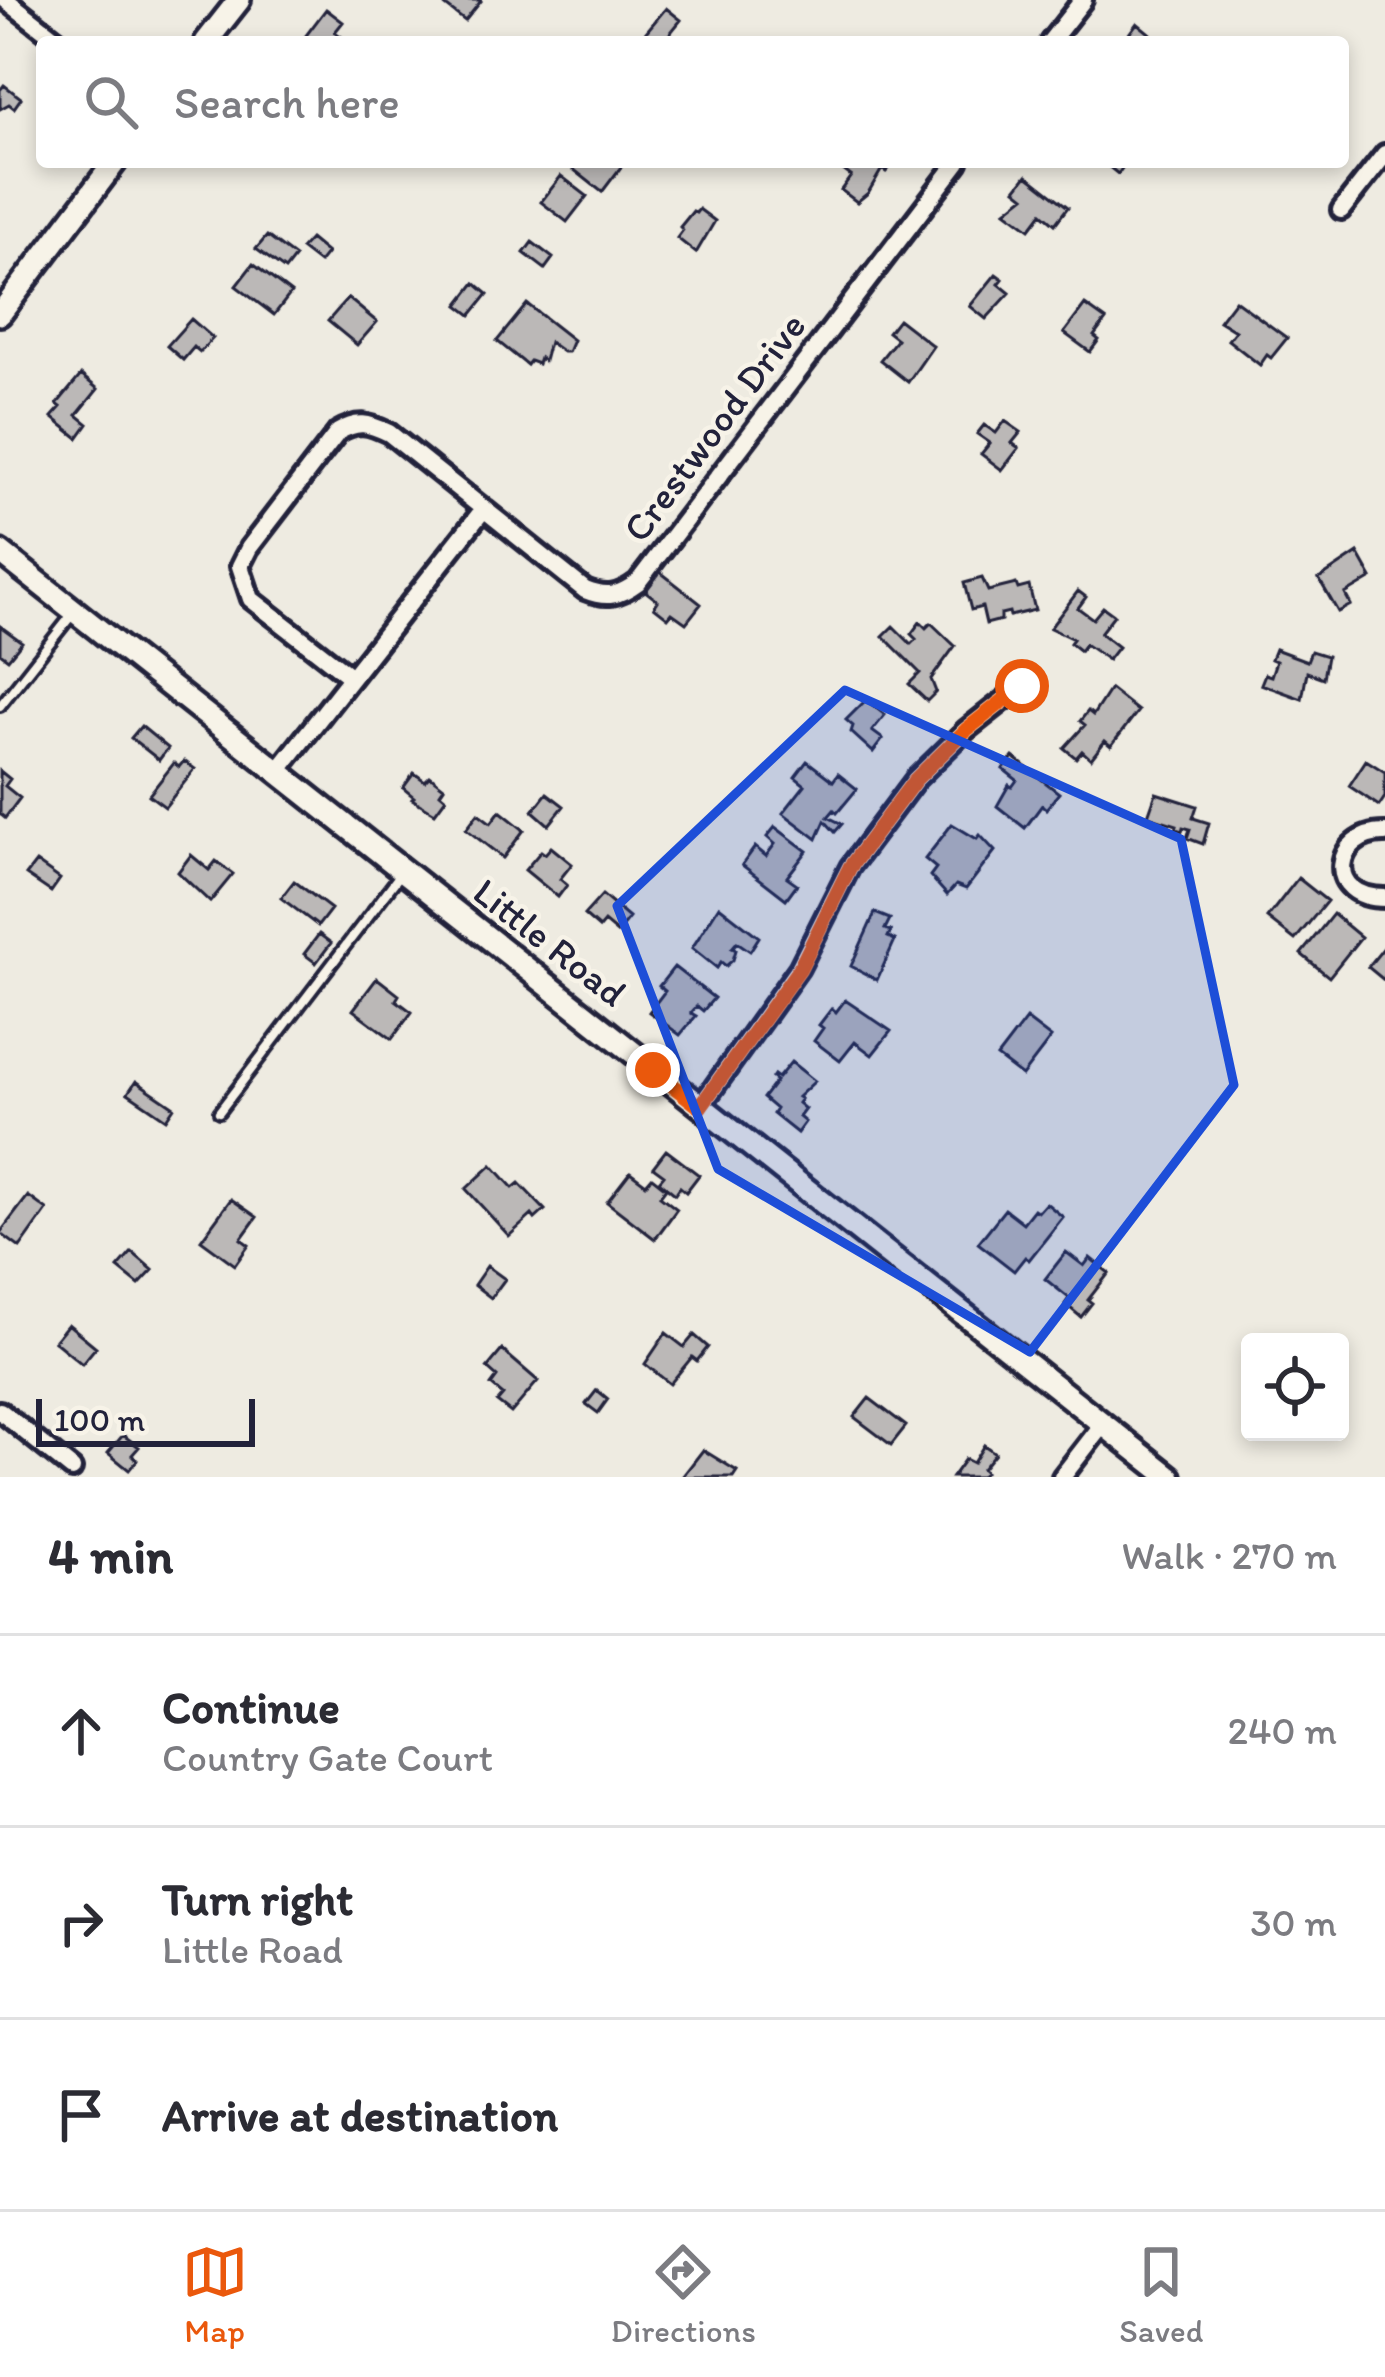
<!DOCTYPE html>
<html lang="en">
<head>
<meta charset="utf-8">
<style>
  body { margin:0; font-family:Itim,sans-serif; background:#f2f2f3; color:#2b2b33 }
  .controls { position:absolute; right:36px; bottom:36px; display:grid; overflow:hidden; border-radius:12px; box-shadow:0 6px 18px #0003 }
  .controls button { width:108px; height:108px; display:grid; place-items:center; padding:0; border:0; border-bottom:3px solid #e1e1e2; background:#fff; color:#2b2b33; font:60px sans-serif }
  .scale { position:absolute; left:36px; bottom:30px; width:219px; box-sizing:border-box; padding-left:12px; border:6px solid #22223b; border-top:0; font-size:33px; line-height:42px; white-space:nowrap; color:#22223b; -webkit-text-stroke:9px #f7f3e8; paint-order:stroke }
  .stop { position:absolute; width:36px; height:36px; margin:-27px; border:9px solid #ea580c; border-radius:50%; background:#fff }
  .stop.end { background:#ea580c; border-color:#fff; box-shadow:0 3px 12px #0008 }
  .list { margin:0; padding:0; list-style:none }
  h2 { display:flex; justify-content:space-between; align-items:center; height:156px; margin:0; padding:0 48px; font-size:51px }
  h2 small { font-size:39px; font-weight:400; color:#7c7c81 }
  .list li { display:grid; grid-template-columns:78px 1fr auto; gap:36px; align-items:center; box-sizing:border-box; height:192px; padding:0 48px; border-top:3px solid #e1e1e2 }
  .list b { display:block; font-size:45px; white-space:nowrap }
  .list p { margin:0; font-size:39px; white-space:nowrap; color:#7c7c81 }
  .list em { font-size:39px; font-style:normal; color:#7c7c81 }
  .icon { flex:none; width:66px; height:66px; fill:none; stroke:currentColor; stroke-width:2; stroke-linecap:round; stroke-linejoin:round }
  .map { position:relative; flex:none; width:1385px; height:1477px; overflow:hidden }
  .search { position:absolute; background:#fff; box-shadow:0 6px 18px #0003; left:36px; right:36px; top:36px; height:132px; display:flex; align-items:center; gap:30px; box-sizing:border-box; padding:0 42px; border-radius:12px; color:#7c7c81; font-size:45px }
  .sheet { height:732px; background:#fff }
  nav { display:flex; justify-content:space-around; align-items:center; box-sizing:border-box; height:168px; border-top:3px solid #e1e1e2; background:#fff; font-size:33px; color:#7c7c81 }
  nav a { display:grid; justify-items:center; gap:6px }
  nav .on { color:#ea580c }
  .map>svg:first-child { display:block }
  .building { fill:#bbb8b7; stroke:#22223b; stroke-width:3 }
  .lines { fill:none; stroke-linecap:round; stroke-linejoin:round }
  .service-casing { stroke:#22223b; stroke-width:16 }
  .minor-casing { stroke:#22223b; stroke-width:26 }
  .tertiary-casing { stroke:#22223b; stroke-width:30 }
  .service { stroke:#f7f3e8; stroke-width:8 }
  .minor { stroke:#f7f3e8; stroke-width:16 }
  .tertiary { stroke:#f7f3e8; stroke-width:21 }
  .route { stroke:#ea580c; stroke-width:15 }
  .marked { fill:#1d4ed8; fill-opacity:0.2; stroke:#1d4ed8; stroke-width:9; stroke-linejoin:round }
  .labels { text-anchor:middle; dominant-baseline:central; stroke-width:9; stroke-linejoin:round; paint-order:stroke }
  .street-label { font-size:39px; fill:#22223b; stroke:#f7f3e8 }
</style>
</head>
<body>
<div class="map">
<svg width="1385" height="1477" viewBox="0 0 1385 1477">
  <rect width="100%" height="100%" fill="#eeebe1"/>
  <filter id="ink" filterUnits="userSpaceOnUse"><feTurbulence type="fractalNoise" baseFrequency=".00833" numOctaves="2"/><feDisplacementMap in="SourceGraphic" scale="24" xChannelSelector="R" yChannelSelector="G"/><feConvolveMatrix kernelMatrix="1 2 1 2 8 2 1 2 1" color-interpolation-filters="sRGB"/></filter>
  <g filter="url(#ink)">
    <path class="building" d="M446,0H480L481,1L465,21L443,4Z
      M666,8L681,20L663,42H647L641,38Z
      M326,9L343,22L335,32L342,37L338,42H301Z
      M1137,23L1158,40L1156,42H1130L1133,38L1128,35Z
      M4,85L21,98L14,108L9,104L0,109V90Z
      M578,162H622L624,163L602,192L573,169Z
      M862,162L869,167L873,162H895L886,172L882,169L868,193L857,202L841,190L851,176L835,164Z
      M1103,162H1122L1125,164L1118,174Z
      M1027,175L1068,207L1055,224L1042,213L1030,229L1006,211L1025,196L1016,189Z
      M561,176L587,196L567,222L541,202Z
      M699,209L715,221L696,253L677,238L683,230L680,227L693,211L696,213Z
      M267,236L295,257L285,270L256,249Z
      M310,239L327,253L319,263L301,249Z
      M532,242L553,258L545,269L524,253Z
      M253,264L291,293L274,315L236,286Z
      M996,274L1003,279L999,284L1010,293L986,319L970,306Z
      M475,283L488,294L471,315L458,305Z
      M348,298L377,322L357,345L328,321Z
      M1235,300L1287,338L1271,358L1267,355L1260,365L1228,340L1235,331L1219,321Z
      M527,304L573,340L568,352H563L549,342L544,361L540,358L538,364L530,361L527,365L497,341Z
      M1085,305L1106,320L1094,336L1099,340L1090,352L1064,333Z
      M191,319L213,338L200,352L194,347L183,360L167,346Z
      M898,319L933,346L908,382L880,360L897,339L888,332Z
      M81,375L98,389L77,415L88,424L78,438L52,417L61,407L57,404Z
      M1005,421L1021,432L1012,443L1019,448L1002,470L981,454L990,443L977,434L984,425L996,433Z
      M1358,553L1372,578L1345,594L1351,605L1338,612L1319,579Z
      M659,571L701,604L686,623L672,613L668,618L654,607L658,601L644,590Z
      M982,578L988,591L1016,584L1018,589L1029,586L1035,610L1010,616L1009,612L1001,614V620L986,624L982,607L971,610L964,583Z
      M1078,591L1086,597L1078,608L1093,619L1103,607L1114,615L1100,633L1118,647L1108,660L1085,644L1080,651L1070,643L1073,639L1050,628Z
      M920,622L926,628L931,623L955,646L931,679L936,692L927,701L909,684L920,673L883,636L893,626L911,644L916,639L911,634Z
      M0,626L22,642L8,659L0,653Z
      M1275,649L1307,661L1311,651L1327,656L1323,678L1307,672L1302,699L1261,684L1265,674L1271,676L1276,661L1271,659Z
      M1110,689L1138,711L1111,746L1105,741L1091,759L1082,751L1076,758L1064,748L1085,725L1080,721L1088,711L1093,715Z
      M866,700L885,715L872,731L883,739L873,752L851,732L853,726L846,720Z
      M141,726L168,748L159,760L131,738Z
      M1013,757L1059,793L1046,809L1042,805L1025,828L997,806L1009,785L1012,787L1017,780L1003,769Z
      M1366,760L1385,772V797L1379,806L1349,786Z
      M184,761L195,769L165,807L149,795L174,763L179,767Z
      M807,761L833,781L838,774L857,789L837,813L834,810L828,817L842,824L835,832L825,821L817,839L783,813L805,785L795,777Z
      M0,771L10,779L5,786L20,798L5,818L0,814Z
      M414,773L425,781L430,776L444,787L440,793L446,798L435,813L412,799L414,797L403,788Z
      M547,793L564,806L549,825L533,811Z
      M1156,793L1197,806L1193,818L1209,823L1203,844L1187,838L1190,829L1183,827L1182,831L1176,829L1177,825L1148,816Z
      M500,811L524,830L503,858L466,829L478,813L491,823Z
      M952,824L977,839L980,835L995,851L966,889L956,885L947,895L930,876L936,868L925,859Z
      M775,827L807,851L787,877L797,884L786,899L742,865L755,847L766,856L775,844L767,837Z
      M551,847L572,864L560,879L567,885L558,897L525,870L541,851L545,854Z
      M191,855L209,870L216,861L233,874L210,902L178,872Z
      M36,862L60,879L51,892L26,875Z
      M1298,878L1327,901L1295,940L1267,918Z
      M294,881L331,909L318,926L281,898Z
      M602,895L629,918L617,933L604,922L599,928L584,915Z
      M719,906L759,937L750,951L737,942L732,948L736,950L733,960L726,966L721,962L717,968L692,948Z
      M875,913L890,919L885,929L891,931L888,937L895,940L877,980L851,966Z
      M1333,914L1361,937L1329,977L1301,954Z
      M319,934L331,943L316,963L304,954Z
      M1385,946V981L1368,967Z
      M674,967L714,998L703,1011L697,1006L691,1013L696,1016L680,1035L649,1012L665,991L659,986Z
      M377,978L399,995L396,1000L412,1012L392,1039L353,1010Z
      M845,1000L891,1031L872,1055L855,1042L840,1061L814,1041L823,1028L819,1025L832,1008L836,1012Z
      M1026,1019L1051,1038L1022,1076L997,1057Z
      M791,1062L815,1081L798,1097L801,1099L798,1103L805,1109L799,1117L805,1122L797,1133L773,1114L776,1109L763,1098L776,1081L772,1078L774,1075L778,1078Z
      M136,1081L174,1107L166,1119L128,1093Z
      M666,1150L699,1175L686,1192L680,1187L675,1194L659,1181L664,1175L653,1167Z
      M492,1165L513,1188L519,1183L545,1210L535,1219L532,1215L509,1236L466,1189Z
      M630,1172L646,1184L652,1177L666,1188L660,1196L677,1209L655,1239L607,1202Z
      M28,1196L47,1210L20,1248L0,1233Z
      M231,1199L257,1217L241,1239L249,1245L235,1265L201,1240Z
      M1046,1203L1063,1217L1029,1260L1025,1257L1014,1271L978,1243L1005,1209L1023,1223L1034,1209L1038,1212Z
      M132,1252L153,1270L139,1285L118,1268Z
      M1066,1252L1084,1266L1090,1258L1109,1273L1088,1300L1092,1303L1081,1317L1065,1304L1069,1298L1045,1279Z
      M487,1266L505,1279L491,1298L474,1285Z
      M68,1324L96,1347L82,1364L54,1341Z
      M666,1333L684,1347L694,1335L708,1347L697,1361L692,1357L670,1384L645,1364Z
      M502,1350L538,1381L511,1413L497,1402L503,1395L491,1385L497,1377L487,1368Z
      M597,1390L608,1399L598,1413L586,1404Z
      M869,1398L906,1426L891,1445L854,1417Z
      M123,1435L139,1447L132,1455L137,1460L129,1470L108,1453Z
      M984,1445L995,1453L982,1469L985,1472L981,1477H952L965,1459L973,1463Z
      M703,1450L737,1471L733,1477H682Z"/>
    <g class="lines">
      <defs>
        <path id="service" d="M0,706L74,612
          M219,1112L402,872"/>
        <path id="minor" d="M6,0L60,42
          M1050,42L1083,0
          M1341,210L1385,154
          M351,677L251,599L240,566L249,548L338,432C358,420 368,423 389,433L585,590C607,599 619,596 638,582L958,162
          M278,771L483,510
          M1385,833C1333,832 1323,898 1385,898
          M700,1107L799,968L850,867L915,780L966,730L1022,686
          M0,1411L72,1469
          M1062,1477L1103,1424"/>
        <path id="tertiary" d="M206,42L239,0
          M0,314L115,162
          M0,552L1170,1477"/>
      </defs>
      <use href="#service" class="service-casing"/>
      <use href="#minor" class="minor-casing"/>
      <use href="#tertiary" class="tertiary-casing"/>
      <use href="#service" class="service"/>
      <use href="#minor" class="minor"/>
      <use href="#tertiary" class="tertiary"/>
    </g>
  </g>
  <g class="lines" filter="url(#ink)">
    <path class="route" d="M653,1070L700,1107L800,968L850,867L915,780L966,730L1022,686"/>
  </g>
  <path class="marked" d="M845,690L1181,839L1234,1085L1030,1352L718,1169L617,906Z"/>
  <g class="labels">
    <g class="street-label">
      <text transform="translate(714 427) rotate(-53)">Crestwood Drive</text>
      <text transform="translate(550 942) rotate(38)">Little Road</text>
    </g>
  </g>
</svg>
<div class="controls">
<button><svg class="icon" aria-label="locate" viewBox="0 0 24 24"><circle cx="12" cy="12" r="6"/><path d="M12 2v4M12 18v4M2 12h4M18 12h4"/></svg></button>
</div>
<div class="scale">100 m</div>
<div class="stop" style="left:1022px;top:686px"></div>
<div class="stop end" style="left:653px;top:1070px"></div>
<div class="search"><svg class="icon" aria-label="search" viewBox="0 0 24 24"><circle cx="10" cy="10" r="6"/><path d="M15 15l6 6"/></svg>Search here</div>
</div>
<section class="sheet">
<h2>4 min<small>Walk · 270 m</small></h2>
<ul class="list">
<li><svg class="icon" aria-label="ahead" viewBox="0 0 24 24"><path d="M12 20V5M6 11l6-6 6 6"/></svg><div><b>Continue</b><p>Country Gate Court</p></div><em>240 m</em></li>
<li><svg class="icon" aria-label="right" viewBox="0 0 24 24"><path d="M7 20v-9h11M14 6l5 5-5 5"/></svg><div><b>Turn right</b><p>Little Road</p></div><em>30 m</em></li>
<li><svg class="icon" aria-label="arrive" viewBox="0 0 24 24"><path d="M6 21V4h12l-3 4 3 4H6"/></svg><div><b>Arrive at destination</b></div></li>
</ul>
</section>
<nav>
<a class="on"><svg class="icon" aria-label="map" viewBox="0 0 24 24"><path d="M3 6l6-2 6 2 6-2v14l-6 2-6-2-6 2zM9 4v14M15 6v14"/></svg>Map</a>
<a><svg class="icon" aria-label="directions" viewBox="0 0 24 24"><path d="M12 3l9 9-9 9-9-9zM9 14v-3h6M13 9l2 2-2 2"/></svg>Directions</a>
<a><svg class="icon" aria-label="saved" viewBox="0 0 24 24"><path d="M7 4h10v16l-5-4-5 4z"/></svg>Saved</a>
</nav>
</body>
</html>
